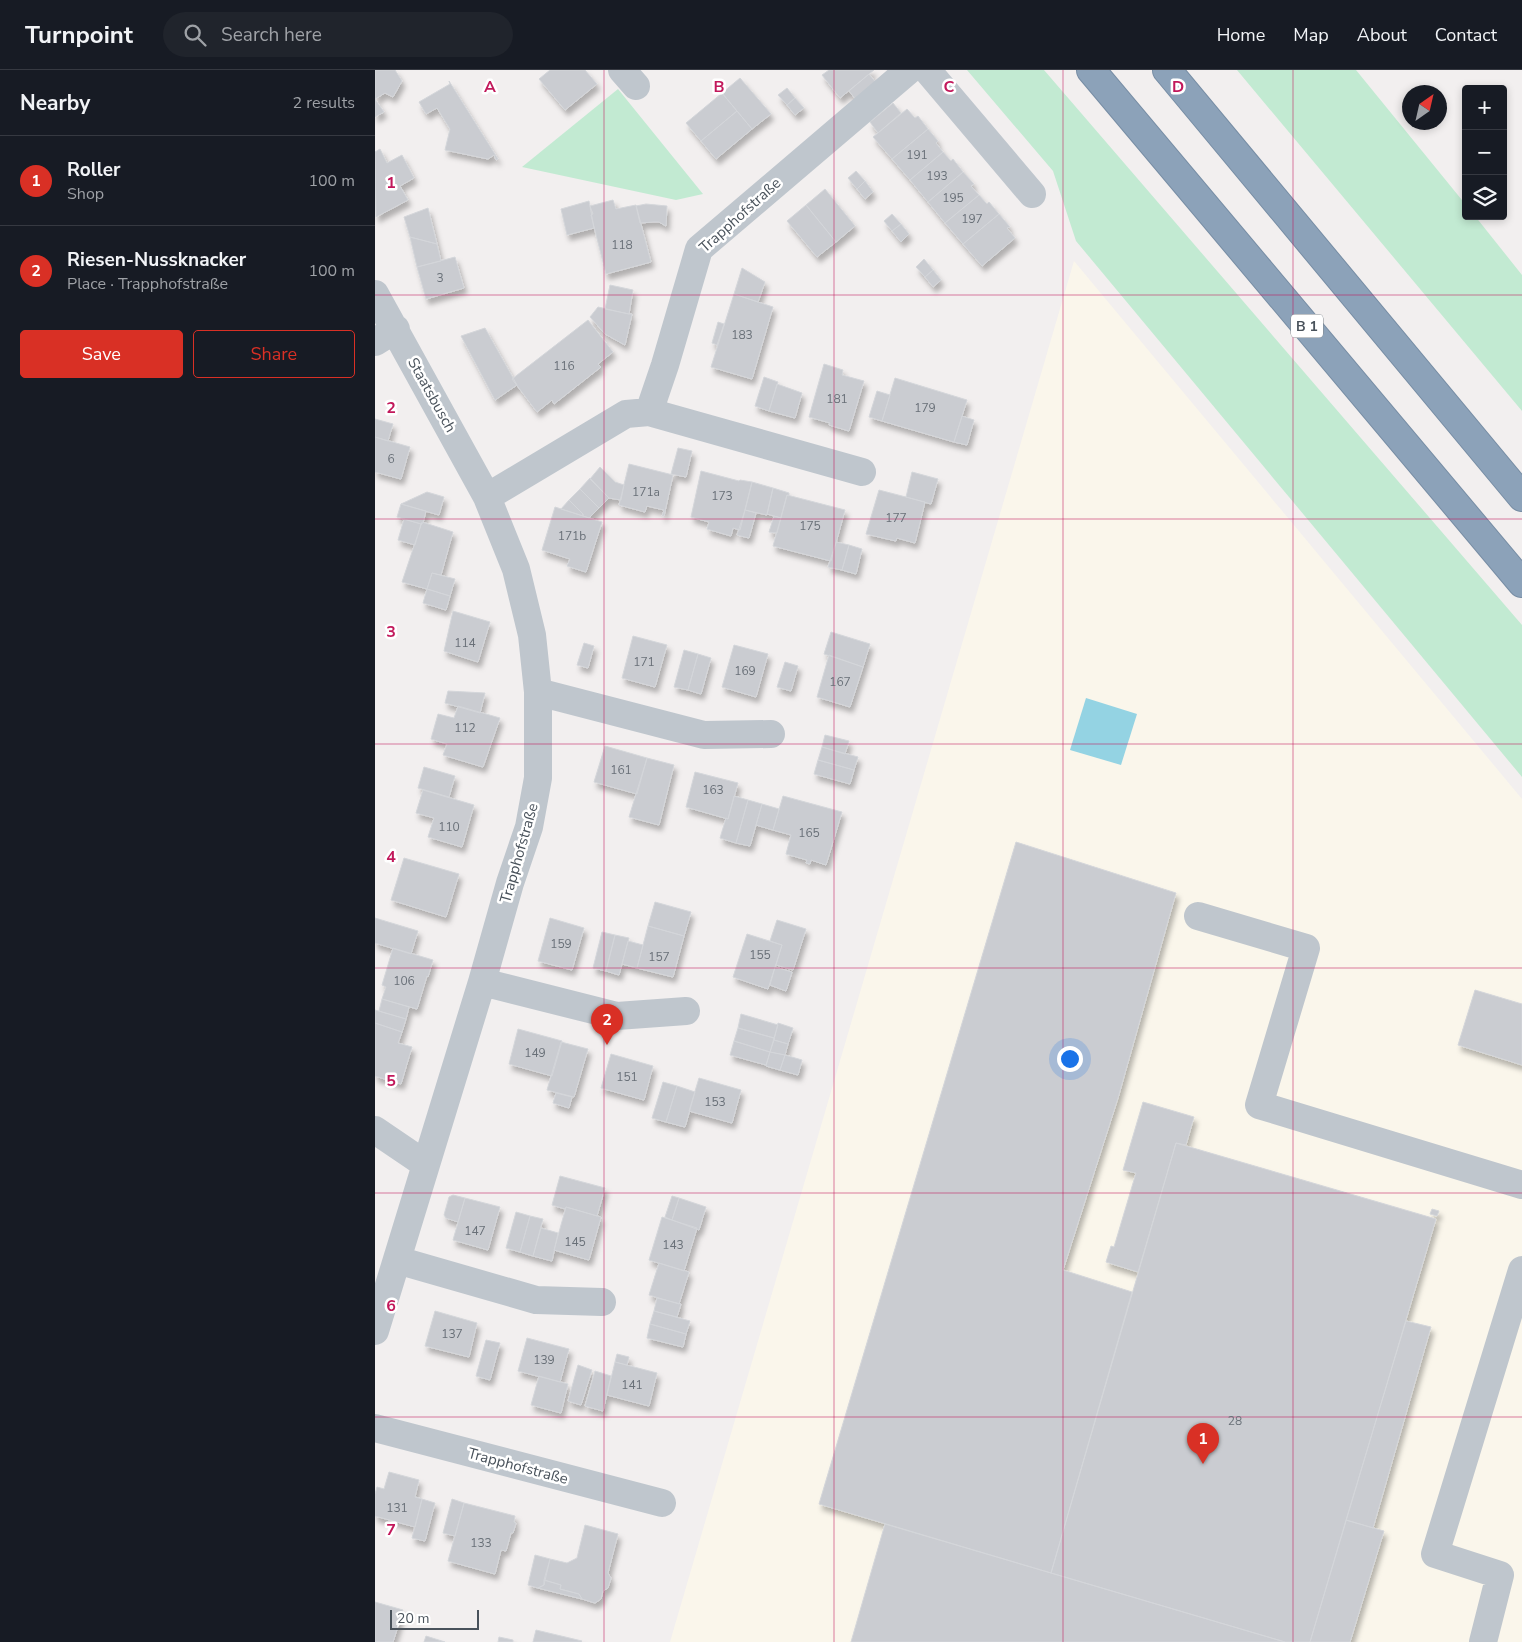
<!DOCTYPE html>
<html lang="en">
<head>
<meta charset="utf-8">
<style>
  body { margin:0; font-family:"Nunito Sans",sans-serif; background:#20242c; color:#f1f3f6 }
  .controls { position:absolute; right:15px; top:15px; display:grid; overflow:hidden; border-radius:5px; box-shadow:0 2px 8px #0003 }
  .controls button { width:45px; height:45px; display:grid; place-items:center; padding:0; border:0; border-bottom:1px solid #363941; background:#171b24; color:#f1f3f6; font:25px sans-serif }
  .compass { position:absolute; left:1027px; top:15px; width:45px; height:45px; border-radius:50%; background:#171b24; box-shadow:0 2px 8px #0003; rotate:34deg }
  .scale { position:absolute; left:15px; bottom:12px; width:89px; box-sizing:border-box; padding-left:5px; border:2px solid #49525b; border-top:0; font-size:14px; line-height:18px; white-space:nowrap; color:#49525b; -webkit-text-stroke:4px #fff; paint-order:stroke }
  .you { position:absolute; left:694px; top:988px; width:18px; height:18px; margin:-12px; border:4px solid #fff; border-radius:50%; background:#1a73e8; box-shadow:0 0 0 8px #1a73e833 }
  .badge { display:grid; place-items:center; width:32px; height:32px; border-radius:50%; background:#d93025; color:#fff; font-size:16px; font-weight:700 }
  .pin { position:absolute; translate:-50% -41px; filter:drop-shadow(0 1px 2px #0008) }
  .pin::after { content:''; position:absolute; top:26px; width:18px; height:15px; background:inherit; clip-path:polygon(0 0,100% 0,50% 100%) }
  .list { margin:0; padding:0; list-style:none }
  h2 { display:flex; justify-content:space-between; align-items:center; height:65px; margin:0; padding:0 20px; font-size:21px }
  h2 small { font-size:16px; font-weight:400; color:#9ea1a6 }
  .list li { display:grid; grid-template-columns:32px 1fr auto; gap:15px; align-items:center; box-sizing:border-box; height:90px; padding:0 20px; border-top:1px solid #363941 }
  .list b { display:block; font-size:19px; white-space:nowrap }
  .list p { margin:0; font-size:16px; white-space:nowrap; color:#9ea1a6 }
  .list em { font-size:16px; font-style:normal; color:#9ea1a6 }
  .actions { display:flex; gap:10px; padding:15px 20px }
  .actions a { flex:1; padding:11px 0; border:1px solid #d93025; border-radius:5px; text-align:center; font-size:18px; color:#d93025 }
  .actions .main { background:#d93025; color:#fff }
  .icon { flex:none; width:28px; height:28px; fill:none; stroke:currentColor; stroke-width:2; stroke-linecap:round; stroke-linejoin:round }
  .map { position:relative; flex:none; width:1147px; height:1572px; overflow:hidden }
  header { display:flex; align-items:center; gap:30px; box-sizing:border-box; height:70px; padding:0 25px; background:#171b24; border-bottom:1px solid #363941 }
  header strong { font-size:24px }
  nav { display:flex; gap:28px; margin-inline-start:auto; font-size:18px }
  .search { width:350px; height:45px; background:#20242c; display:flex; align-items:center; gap:12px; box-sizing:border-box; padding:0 18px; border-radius:28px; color:#9ea1a6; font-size:19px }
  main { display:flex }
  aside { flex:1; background:#171b24 }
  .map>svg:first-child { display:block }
  .commercial { fill:#faf6eb }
  .green { fill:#c2ead2 }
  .water { fill:#94d3e3 }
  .building { fill:#caccd1; stroke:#d4d6da; filter:url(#shadow) }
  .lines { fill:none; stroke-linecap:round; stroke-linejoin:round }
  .highway-casing { stroke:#778da4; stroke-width:30 }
  .minor { stroke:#bfc6cd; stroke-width:28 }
  .highway { stroke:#8ca2b9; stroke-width:28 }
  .grid { fill:none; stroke:#c2185b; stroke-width:1; stroke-opacity:0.55 }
  .labels { text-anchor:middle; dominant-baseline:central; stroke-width:5; stroke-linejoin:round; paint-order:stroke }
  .number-label { font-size:12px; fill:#697078 }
  .shield { fill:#fff; stroke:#80868c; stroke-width:1 }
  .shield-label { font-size:14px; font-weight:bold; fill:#49525b }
  .street-label { font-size:15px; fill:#49525b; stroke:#fff }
  .grid-label { font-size:16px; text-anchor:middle; font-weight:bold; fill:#c2185b; stroke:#fff; stroke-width:5; stroke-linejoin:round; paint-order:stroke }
</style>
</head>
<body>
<header>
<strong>Turnpoint</strong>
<div class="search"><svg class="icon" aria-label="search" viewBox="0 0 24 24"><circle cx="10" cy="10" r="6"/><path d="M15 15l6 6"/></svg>Search here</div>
<nav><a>Home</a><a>Map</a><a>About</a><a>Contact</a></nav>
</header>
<main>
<aside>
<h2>Nearby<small>2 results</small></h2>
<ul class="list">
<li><span class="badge">1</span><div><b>Roller</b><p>Shop</p></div><em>100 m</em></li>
<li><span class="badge">2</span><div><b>Riesen-Nussknacker</b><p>Place · Trapphofstraße</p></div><em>100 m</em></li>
</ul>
<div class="actions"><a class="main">Save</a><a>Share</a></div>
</aside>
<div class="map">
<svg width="1147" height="1572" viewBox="0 0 1147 1572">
  <defs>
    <filter id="shadow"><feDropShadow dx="3" dy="5.5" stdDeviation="2.5" flood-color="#0004"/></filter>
  </defs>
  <rect width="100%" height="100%" fill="#f2efef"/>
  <path class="commercial" d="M699,191L1147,729V1572H295Z"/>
  <path class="green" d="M592,0H669L1147,555V707L701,171L678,101Z
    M862,0H981L1091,135V146H1100L1147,205V341Z
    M243,19L328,124L301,130L147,97Z"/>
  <path class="water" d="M711,628L762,644L746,695L695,680Z"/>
  <path class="building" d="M0,0H20L27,11L18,27L10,23L0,29L9,42L0,47Z
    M175,0H210L222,14L190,40L164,9Z
    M454,0H499L465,28L447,5Z
    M494,4L502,14L482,31L474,21Z
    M365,8L396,44L377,59L347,23Z
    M74,11L123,89L121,90L119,85L113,89L70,80L75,59L62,38L51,44L44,32L75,14Z
    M412,18L420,28L412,35L403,25Z
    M347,23L362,41L326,71L311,53Z
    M420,28L429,38L420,45L412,35Z
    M518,33L526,43L503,63L495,52Z
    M532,39L540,48L543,46L553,59L517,89L498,67Z
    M362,41L377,59L341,89L326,71Z
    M553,59L563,71L561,73L568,82L535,110L517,89Z
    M5,79L12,93L27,85L39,108L25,116L33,130L1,147L0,82Z
    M568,82L576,91L578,89L588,102L553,132L535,110Z
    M481,101L490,111L482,119L473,108Z
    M588,102L599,114L596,116L604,125L570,153L553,132Z
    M490,111L498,122L490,129L482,119Z
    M450,119L480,156L461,172L431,135Z
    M604,125L612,134L614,132L624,144L588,174L570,153Z
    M238,130L241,139L261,135L276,192L231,204L216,145L218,144L215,136Z
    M214,131L219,158L192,165L186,139Z
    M271,134L292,136L291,156L284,152H278L265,153L261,136Z
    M431,135L461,172L442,187L412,151Z
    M53,138L62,174L35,167L29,147Z
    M517,144L526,154L517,161L509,151Z
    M624,144L635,157L632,158L640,168L607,196L588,174Z
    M526,154L534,164L526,172L517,161Z
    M35,167L62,174L66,191L42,197Z
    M80,187L89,218L51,229L42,197Z
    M549,189L558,200L550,207L541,197Z
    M367,198L390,212L383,232L359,224Z
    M558,200L566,210L558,217L550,207Z
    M235,215L258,220L254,244L230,239Z
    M359,224L398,237L377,309L336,297Z
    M223,237L254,244H257L250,275L230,264L215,247Z
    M213,250L238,282L223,294L226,297L179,334L177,330L162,342L137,309Z
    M343,252L349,254L342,275L337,273Z
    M110,258L142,315L120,330L86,266Z
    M449,294L468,300L467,305L489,311L474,361L454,355L455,353L434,347Z
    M389,307L403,312L394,341L380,336Z
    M520,308L592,330L579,372L507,351Z
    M402,314L427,323L420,348L394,341Z
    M502,321L515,325L507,351L494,347Z
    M587,346L599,350L592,375L579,372Z
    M0,349L18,354L13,371L0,367Z
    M0,367L35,377L26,409L0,402Z
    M303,378L317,381L311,407L296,404Z
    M254,394L298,405L289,446H287L289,440L272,436L270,442L244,435Z
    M225,397L240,412L249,415L246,430L234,428L215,409Z
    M326,401L364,411L365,410L377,412L365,460L358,458L356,466L332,459L334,452L316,447Z
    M537,402L563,409L556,434L531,427Z
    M215,408L234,428L224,438L205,419Z
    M377,412L398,418L392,445L370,440Z
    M398,418L414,423V426L412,425L406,448L392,444Z
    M205,419L224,438L214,448L208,446V444L194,430Z
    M504,420L550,432L540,473L522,468L521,471L491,464Z
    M52,422L69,427L64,445L26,434Z
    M412,425L470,440L456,491L398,476Z
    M194,430L208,444V446L186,439Z
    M26,434L51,441L48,453L46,454L22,447Z
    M180,437L227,452L211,502L192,496L195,489L167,480Z
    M370,440L381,443L374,468L362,465Z
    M399,446L406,448L402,463L394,462Z
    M29,449L46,454L40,475L23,470Z
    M47,452L78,462L66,505L57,503L52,519L27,512Z
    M461,472L474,475L467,500L453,497Z
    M474,475L487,479L481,504L467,500Z
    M57,503L80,509L75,526L52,519Z
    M52,519L75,526L71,540L48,533Z
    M78,541L115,552L103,592L69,581Z
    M456,562L495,574L488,597L449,584Z
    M258,566L292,575L280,617L247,608Z
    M209,573L219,576L213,598L202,595Z
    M359,575L393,584L381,627L347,617Z
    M309,580L323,584L313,620L299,617Z
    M323,584L336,588L326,624L313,620Z
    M454,585L488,597L475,637L442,627Z
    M410,592L423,596L416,621L402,617Z
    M73,621L110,623L105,643L70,633Z
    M83,636L125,648L108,697L68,685L72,674L56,669L63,644L79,648Z
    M450,665L474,671L470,684L447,677Z
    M230,676L272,688L262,724L219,712Z
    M447,677L483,687L479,700L443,690Z
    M272,688L299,695L284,755L254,747Z
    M443,690L479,700L475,714L439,704Z
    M49,697L80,706L74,727L43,718Z
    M320,702L363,713L353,749L311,737Z
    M48,720L99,735L87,777L53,767L59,748L41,743Z
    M359,726L373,730L361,773L345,768L351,748L353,749Z
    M408,726L467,742L451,795L436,790L435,794L431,793L432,790L411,784L416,765L398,760Z
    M373,730L387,734L375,776L361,773Z
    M387,734L404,739L398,760L381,755Z
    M641,772L801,823L743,1028L688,1200L757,1222L676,1503L444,1434Z
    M29,788L84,804L71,847L16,830Z
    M280,832L316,842L309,866L273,856Z
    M0,848L43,861L36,884L0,873Z
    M175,848L209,858L197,900L163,891Z
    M402,850L431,859L418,900L401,895L407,875L395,871Z
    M273,856L309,866L298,907L262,898Z
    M227,862L240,865L231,901L218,898Z
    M372,864L407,875L393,919L358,907Z
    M240,865L254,868L244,905L231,901Z
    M253,871L268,875L262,898L247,894Z
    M18,878L58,890L53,907L52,906L42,939L7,929L11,917L7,915Z
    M400,897L417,902L411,921L395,915Z
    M1100,920L1147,934V995L1083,975Z
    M7,929L34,937L31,949L4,941Z
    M0,940L31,949L27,962L0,953Z
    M366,944L403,955L399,968L363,958Z
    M0,953L27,962L23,973L37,977L26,1014L0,1006Z
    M403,953L418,958L413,974L399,970Z
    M363,958L399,968L395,982L359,971Z
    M143,959L187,971L177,1006L134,994Z
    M399,970L413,974L410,985L395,982Z
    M359,971L395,982L391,995L355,985Z
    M186,972L213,979L199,1027L172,1020Z
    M395,982L410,985L405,1000L391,996Z
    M236,984L278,996L269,1030L226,1018Z
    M410,985L427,990L423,1005L405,1000Z
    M324,1008L366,1020L357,1053L314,1041Z
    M288,1012L302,1016L291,1052L277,1048Z
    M302,1016L320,1022L310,1057L291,1052Z
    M181,1023L197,1027L194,1038L178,1033Z
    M768,1032L819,1047L811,1075L801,1073L763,1202L731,1192L736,1176L739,1177L761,1103L748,1100Z
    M801,1073L1061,1149L935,1572H910L676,1503Z
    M185,1106L230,1118L222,1146L191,1137L190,1139L177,1135Z
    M78,1125L90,1128L83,1152L71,1148L69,1145L74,1127Z
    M297,1126L304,1128L297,1150L290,1147Z
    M90,1128L125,1137L113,1180L78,1170Z
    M304,1128L331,1137L324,1160L297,1150Z
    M191,1137L226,1147L214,1190L179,1180Z
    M1057,1139L1064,1141L1062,1146L1055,1144Z
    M141,1142L155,1146L145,1182L131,1178Z
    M155,1146L168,1149L158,1186L145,1182Z
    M287,1147L322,1158L309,1201L274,1190Z
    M166,1158L183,1163L177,1191L158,1186Z
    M284,1193L314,1202L304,1234L274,1225Z
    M282,1228L306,1234L302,1247L279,1241Z
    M60,1241L102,1253L94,1287L50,1276Z
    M279,1241L315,1251L311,1264L275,1254Z
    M1031,1251L1056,1257L998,1458L971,1450Z
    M275,1254L311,1264L308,1277L272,1268Z
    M152,1268L194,1279L185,1312L143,1301Z
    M111,1270L125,1273L115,1310L101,1306Z
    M242,1284L254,1287L252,1295L240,1292Z
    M240,1292L282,1303L274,1336L232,1325Z
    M203,1295L217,1300L206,1335L193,1331Z
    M220,1301L236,1306L228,1341L210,1336Z
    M164,1306L193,1314L186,1343L156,1335Z
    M14,1402L44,1410L40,1427L47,1429L40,1457L0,1446V1424L2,1417L9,1419Z
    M47,1429L60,1433L50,1471L37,1468Z
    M77,1429L89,1433L80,1466L68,1463Z
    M89,1433L140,1446L139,1452L141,1453L138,1463H136L131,1481L126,1480L120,1504L73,1491Z
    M971,1450L1009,1461L975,1572H935Z
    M510,1454L676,1503L910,1572H476Z
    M210,1455L243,1464L233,1503L236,1508L233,1518L228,1521L226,1529L220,1533L207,1529L204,1524L185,1519L186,1515L169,1510L175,1489L192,1493L202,1488Z
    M160,1485L175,1489L169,1515L163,1518L153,1515Z
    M169,1510L186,1515L185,1519L204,1524L207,1529L163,1518L169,1515Z
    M0,1532L28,1540L18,1572H0Z
    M161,1560L207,1571L206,1572H158Z
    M51,1566L70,1572H49Z
    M124,1567L138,1570V1572H123Z"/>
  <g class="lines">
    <defs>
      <path id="highway" d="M716,0L1147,513
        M792,0L1147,427"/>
    </defs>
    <use href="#highway" class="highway-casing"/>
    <path class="minor" d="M247,0L261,16
      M552,0L657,124
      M0,224L112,427L141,499L157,565L163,622V708L154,757L135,813L107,912L0,1261
      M0,272L21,259
      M274,342L290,295L324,179L534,0
      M112,427L251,344L274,342L487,402
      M163,622L329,665L396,664
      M823,846L931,878L884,1035L1147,1115
      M107,912L242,946L311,941
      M0,1060L50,1094
      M22,1190L161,1230L227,1232
      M0,1358L287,1433
      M1108,1572L1125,1505L1060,1484L1147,1200"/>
    <use href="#highway" class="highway"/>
  </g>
  <path class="grid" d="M229,0V1572M459,0V1572M688,0V1572M918,0V1572M0,225H1147M0,449H1147M0,674H1147M0,898H1147M0,1123H1147M0,1347H1147"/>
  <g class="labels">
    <g class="number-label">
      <text x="542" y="85">191</text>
      <text x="562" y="106">193</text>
      <text x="578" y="128">195</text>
      <text x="597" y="149">197</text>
      <text x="247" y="175">118</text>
      <text x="65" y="208">3</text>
      <text x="367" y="265">183</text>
      <text x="189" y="296">116</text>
      <text x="462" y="329">181</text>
      <text x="550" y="338">179</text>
      <text x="16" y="389">6</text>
      <text x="271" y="422">171a</text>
      <text x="347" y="426">173</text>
      <text x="521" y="448">177</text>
      <text x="435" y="456">175</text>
      <text x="197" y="466">171b</text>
      <text x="90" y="573">114</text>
      <text x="269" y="592">171</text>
      <text x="370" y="601">169</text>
      <text x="465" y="612">167</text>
      <text x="90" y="658">112</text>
      <text x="246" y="700">161</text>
      <text x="338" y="720">163</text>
      <text x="74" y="757">110</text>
      <text x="434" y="763">165</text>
      <text x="186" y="874">159</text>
      <text x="385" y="885">155</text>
      <text x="284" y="887">157</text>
      <text x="29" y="911">106</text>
      <text x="160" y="983">149</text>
      <text x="252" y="1007">151</text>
      <text x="340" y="1032">153</text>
      <text x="100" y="1161">147</text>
      <text x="200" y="1172">145</text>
      <text x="298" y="1175">143</text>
      <text x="77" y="1264">137</text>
      <text x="169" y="1290">139</text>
      <text x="257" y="1315">141</text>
      <text x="860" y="1351">28</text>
      <text x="22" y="1438">131</text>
      <text x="106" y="1473">133</text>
    </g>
    <rect class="shield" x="916" y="244.5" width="32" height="23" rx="4"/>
    <g class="shield-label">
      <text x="932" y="256">B 1</text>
    </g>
    <g class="street-label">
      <text transform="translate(365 145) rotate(-42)">Trapphofstraße</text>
      <text transform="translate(57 325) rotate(61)">Staatsbusch</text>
      <text transform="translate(144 783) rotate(-74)">Trapphofstraße</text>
      <text transform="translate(143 1396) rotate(15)">Trapphofstraße</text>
    </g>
  </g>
  <g class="grid-label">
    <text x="115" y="22">A</text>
    <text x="344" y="22">B</text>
    <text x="574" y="22">C</text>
    <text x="803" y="22">D</text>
    <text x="16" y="118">1</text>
    <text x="16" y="343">2</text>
    <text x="16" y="567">3</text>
    <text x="16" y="792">4</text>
    <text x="16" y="1016">5</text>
    <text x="16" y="1241">6</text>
    <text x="16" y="1465">7</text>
  </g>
</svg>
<div class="controls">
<button>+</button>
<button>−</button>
<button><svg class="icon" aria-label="layers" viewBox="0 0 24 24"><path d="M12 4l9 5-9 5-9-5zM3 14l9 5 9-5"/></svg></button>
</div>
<svg class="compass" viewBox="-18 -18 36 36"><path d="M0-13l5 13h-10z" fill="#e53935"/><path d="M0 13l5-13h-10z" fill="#9ea1a6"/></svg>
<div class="scale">20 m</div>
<div class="you"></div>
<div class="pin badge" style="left:828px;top:1394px">1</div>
<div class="pin badge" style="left:232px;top:975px">2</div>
</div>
</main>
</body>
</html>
